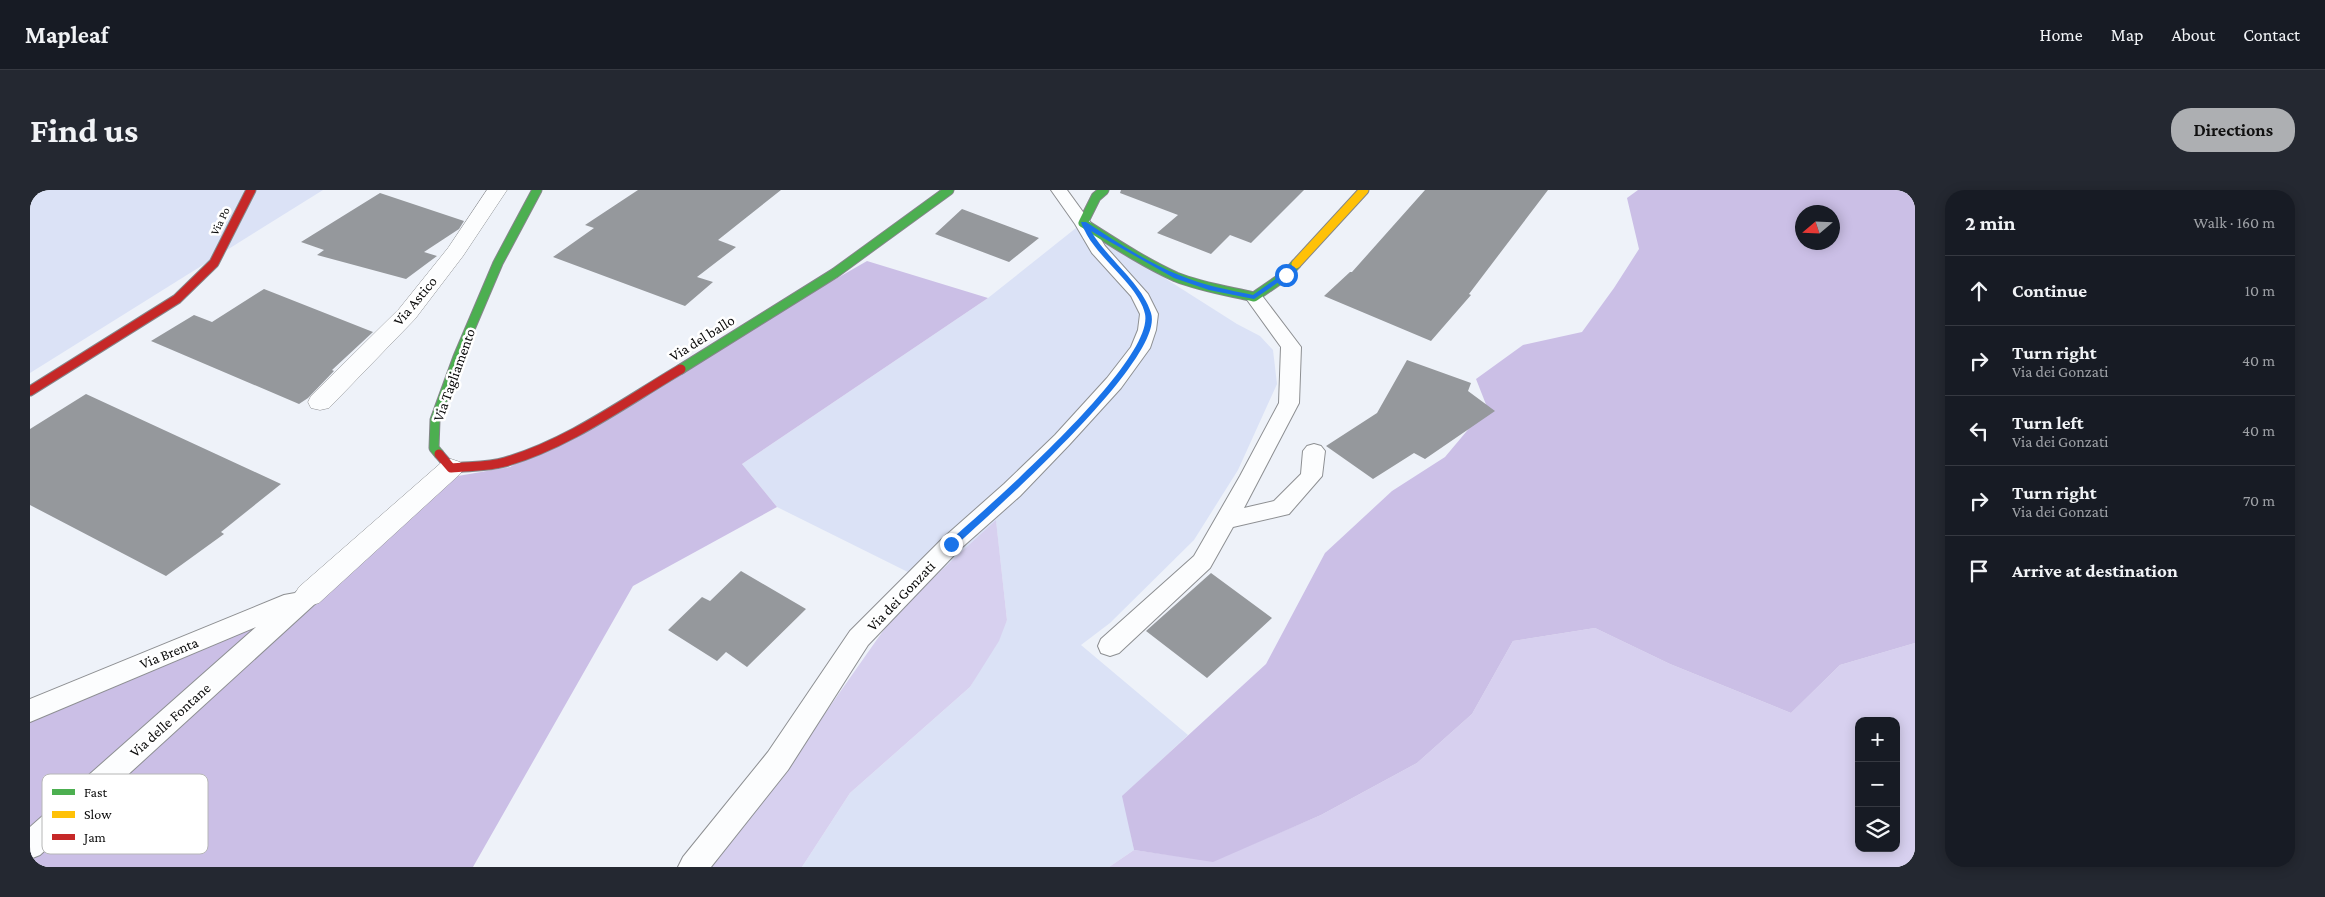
<!DOCTYPE html>
<html lang="en">
<head>
<meta charset="utf-8">
<style>
  body { margin:0; font-family:"Crimson Pro",serif; background:#242831; color:#f1f3f6 }
  .controls { position:absolute; right:15px; bottom:15px; display:grid; overflow:hidden; border-radius:10px; box-shadow:0 2px 12px #0003 }
  .controls button { width:45px; height:45px; display:grid; place-items:center; padding:0; border:0; border-bottom:1px solid #363941; background:#171b24; color:#f1f3f6; font:25px sans-serif }
  .compass { position:absolute; left:1765px; top:15px; width:45px; height:45px; border-radius:50%; background:#171b24; box-shadow:0 2px 12px #0003; rotate:251deg }
  .stop { position:absolute; width:15px; height:15px; margin:-11px; border:4px solid #1a73e8; border-radius:50%; background:#fff }
  .stop.end { background:#1a73e8; border-color:#fff; box-shadow:0 1px 5px #0008 }
  .list { margin:0; padding:0; list-style:none }
  h2 { display:flex; justify-content:space-between; align-items:center; height:65px; margin:0; padding:0 20px; font-size:21px }
  h2 small { font-size:16px; font-weight:400; color:#9ea1a6 }
  .list li { display:grid; grid-template-columns:32px 1fr auto; gap:15px; align-items:center; box-sizing:border-box; height:70px; padding:0 20px; border-top:1px solid #363941 }
  .list b { display:block; font-size:19px; white-space:nowrap }
  .list p { margin:0; font-size:16px; white-space:nowrap; color:#9ea1a6 }
  .list em { font-size:16px; font-style:normal; color:#9ea1a6 }
  .icon { flex:none; width:28px; height:28px; fill:none; stroke:currentColor; stroke-width:2; stroke-linecap:round; stroke-linejoin:round }
  .map { position:relative; flex:none; width:1885px; height:677px; overflow:hidden; border-radius:20px }
  header { display:flex; align-items:center; gap:30px; box-sizing:border-box; height:70px; padding:0 25px; background:#171b24; border-bottom:1px solid #363941 }
  header strong { font-size:24px }
  nav { display:flex; gap:28px; margin-inline-start:auto; font-size:18px }
  .intro { display:flex; align-items:center; justify-content:space-between; box-sizing:border-box; height:120px; padding:0 30px }
  h1 { margin:0; font-size:35px }
  .button { padding:12px 22px; border-radius:20px; background:#adafb2; color:#111; font-size:18px; font-weight:700 }
  main { display:flex; gap:30px; padding:0 30px }
  aside { flex:1; background:#171b24; border-radius:20px; box-shadow:0 2px 12px #0003 }
  .map>svg:first-child { display:block }
  .farmland { fill:#dbe2f6 }
  .green { fill:#d7d0ef; fill-rule:evenodd }
  .forest { fill:#cbbfe6; fill-rule:evenodd }
  .building { fill:#95989c }
  .lines { fill:none; stroke-linecap:round; stroke-linejoin:round }
  .lane-casing { stroke:#8d8f92; stroke-width:2 }
  .street-casing { stroke:#8d8f92; stroke-width:1 }
  .fast-casing { stroke:#848689; stroke-width:11 }
  .slow-casing { stroke:#848689; stroke-width:11 }
  .jam-casing { stroke:#848689; stroke-width:11 }
  .lane { fill:#fcfdfe; fill-rule:evenodd }
  .street { fill:#fcfdfe; fill-rule:evenodd }
  .fast { stroke:#4caf50; stroke-width:9 }
  .slow { stroke:#ffc107; stroke-width:9 }
  .jam { stroke:#c62828; stroke-width:9 }
  .route { fill:#1a73e8 }
  .labels { text-anchor:middle; dominant-baseline:central; stroke-width:5; stroke-linejoin:round; paint-order:stroke }
  .far-street-label { font-size:12px; fill:#0b0b0b; stroke:#fff }
  .street-label { font-size:15px; fill:#0b0b0b; stroke:#fff }
  .key { fill:#fff; stroke:#b6b6b6; stroke-width:1 }
  .key-label { font-size:14px; fill:#0b0b0b }
</style>
</head>
<body>
<header>
<strong>Mapleaf</strong>
<nav><a>Home</a><a>Map</a><a>About</a><a>Contact</a></nav>
</header>
<div class="intro"><h1>Find us</h1><a class="button">Directions</a></div>
<main>
<div class="map">
<svg width="1885" height="677" viewBox="0 0 1885 677">
  <rect width="100%" height="100%" fill="#eef2f9"/>
  <path class="farmland" d="M0,0H293L0,183Z
    M1046,38L1070,47L1207,134L1230,146L1243,160L1247,194L1208,280L1164,350L1080,433L1051,455L1158,545L1093,606L1104,660L1079,677H772L820,603L940,497L977,430L966,331L898,392L747,317L712,274L958,108Z"/>
  <path class="green" d="M966,330L977,430L969,451L940,497L820,603L772,677H676L760,573L867,421Z
    M1565,438L1640,474L1761,523L1810,475L1885,453V677H1079L1104,660L1183,671L1291,625L1387,573L1442,524L1483,451ZM1829,531H1866V658H1829Z"/>
  <path class="forest" d="M1608,0H1885V453L1810,475L1761,523L1640,474L1565,438L1483,451L1442,524L1387,573L1291,625L1183,672L1104,660L1092,606L1236,474L1295,363L1362,301L1415,267L1457,217L1446,189L1493,155L1552,142L1584,98L1609,59L1597,8ZM1772,22H1802V52H1772Z
    M837,71L958,108L712,274L747,317L603,396L443,677H0V531L285,412L422,287L480,277Z"/>
  <path class="building" d="M608,0H751L688,50L706,57L667,87L683,92L655,116L523,67L564,38L555,35Z
    M1091,0H1274L1221,53L1200,45L1181,64L1127,43L1148,25L1090,3Z
    M1395,0H1518L1439,104L1441,105L1401,151L1294,106L1320,82H1322Z
    M350,3L434,31L429,39L394,62L407,66L376,89L287,65L294,60L271,52Z
    M932,19L1009,48L979,72L905,44Z
    M234,99L343,142L302,180L304,181L278,208L269,214L121,151L164,125L182,132Z
    M1377,170L1441,193L1438,201L1465,221L1395,269L1384,263L1343,289L1296,256L1347,223Z
    M56,204L251,294L191,342L194,344L136,386L0,315V239Z
    M711,381L776,419L717,477L696,462L687,471L638,440L672,407L680,411Z
    M1181,383L1242,428L1177,488L1116,441Z"/>
  <g class="lines">
    <defs>
      <path id="lane" d="M1021,0H1037L1061,33L1075,56L1118,104L1128,124L1126,140L1120,158L1091,198L1039,255L990,306L929,360L838,455L758,580L681,677H648L653,667L738,562L820,441L913,348L974,294L1025,245L1077,188L1101,157L1108,140L1110,124L1101,106L1062,63L1045,34Z
        M1224,102L1230,103L1271,157L1269,213L1214,318L1244,311L1271,284L1273,261L1277,256L1284,254L1291,256L1295,261L1292,286L1259,324L1203,337L1180,378L1089,463L1080,466L1071,463L1068,456L1071,449L1164,366L1210,286L1249,213L1251,157L1215,107L1218,103Z
        M279,396L287,398L291,405L287,412L10,665L0,669V637L226,437L0,532V509L254,405L265,403L271,398Z"/>
      <path id="street" d="M457,0H477L433,66L385,129L299,218L290,220L281,218L278,212L281,206L369,119L418,58Z
        M421,269L430,272L434,278L430,284L289,413L279,416L269,413L264,405L269,397L412,272Z"/>
      <path id="fast" d="M1074,0L1066,7L1053,33C1083,52 1113,72 1146,87C1171,97 1198,101 1224,107L1256,85L1266,74
        M651,179L805,83L919,0
        M409,264L404,258L405,230L428,167L468,73L507,0"/>
      <path id="slow" d="M1266,74L1334,0"/>
      <path id="jam" d="M0,201L147,109L184,73L221,0
        M409,264L421,278C438,276 458,277 475,272C538,254 595,212 651,179"/>
    </defs>
    <use href="#lane" class="lane-casing"/>
    <use href="#street" class="street-casing"/>
    <use href="#fast" class="fast-casing"/>
    <use href="#slow" class="slow-casing"/>
    <use href="#jam" class="jam-casing"/>
    <use href="#lane" class="lane"/>
    <use href="#street" class="street"/>
    <use href="#fast" class="fast"/>
    <use href="#slow" class="slow"/>
    <use href="#jam" class="jam"/>
  </g>
  <path class="route" d="M1051,32H1056C1085,51 1116,72 1149,85C1173,95 1198,100 1223,105L1254,83L1259,85L1224,109L1179,100L1144,88L1061,41C1077,69 1112,93 1121,123C1136,169 960,324 924,357H918V352C956,319 1125,172 1115,124C1110,98 1071,70 1057,45C1055,41 1052,36 1051,32Z"/>
  <g class="labels">
    <g class="far-street-label">
      <text transform="translate(190 31) rotate(-64)">Via Po</text>
    </g>
    <g class="street-label">
      <text transform="translate(385 111) rotate(-50)">Via Astico</text>
      <text transform="translate(672 148) rotate(-32)">Via del ballo</text>
      <text transform="translate(424 185) rotate(-70)">Via Tagliamento</text>
      <text transform="translate(871 406) rotate(-46)">Via dei Gonzati</text>
      <text transform="translate(139 463) rotate(-22)">Via Brenta</text>
      <text transform="translate(140 530) rotate(-42)">Via delle Fontane</text>
    </g>
  </g>
  <rect x="12" y="584" width="166" height="80" rx="8" class="key"/>
  <rect x="22" y="599" width="23" height="6" fill="#4caf50"/>
  <rect x="22" y="621" width="23" height="7" fill="#ffc107"/>
  <rect x="22" y="644" width="23" height="6" fill="#c62828"/>
  <g class="key-label">
    <text x="54" y="607">Fast</text>
    <text x="54" y="629">Slow</text>
    <text x="54" y="652">Jam</text>
  </g>
</svg>
<div class="controls">
<button>+</button>
<button>−</button>
<button><svg class="icon" aria-label="layers" viewBox="0 0 24 24"><path d="M12 4l9 5-9 5-9-5zM3 14l9 5 9-5"/></svg></button>
</div>
<svg class="compass" viewBox="-18 -18 36 36"><path d="M0-13l5 13h-10z" fill="#e53935"/><path d="M0 13l5-13h-10z" fill="#9ea1a6"/></svg>
<div class="stop" style="left:1256px;top:85px"></div>
<div class="stop end" style="left:921px;top:354px"></div>
</div>
<aside>
<h2>2 min<small>Walk · 160 m</small></h2>
<ul class="list">
<li><svg class="icon" aria-label="ahead" viewBox="0 0 24 24"><path d="M12 20V5M6 11l6-6 6 6"/></svg><div><b>Continue</b></div><em>10 m</em></li>
<li><svg class="icon" aria-label="right" viewBox="0 0 24 24"><path d="M7 20v-9h11M14 6l5 5-5 5"/></svg><div><b>Turn right</b><p>Via dei Gonzati</p></div><em>40 m</em></li>
<li><svg class="icon" aria-label="left" viewBox="0 0 24 24"><path d="M17 20v-9H6M10 6l-5 5 5 5"/></svg><div><b>Turn left</b><p>Via dei Gonzati</p></div><em>40 m</em></li>
<li><svg class="icon" aria-label="right" viewBox="0 0 24 24"><path d="M7 20v-9h11M14 6l5 5-5 5"/></svg><div><b>Turn right</b><p>Via dei Gonzati</p></div><em>70 m</em></li>
<li><svg class="icon" aria-label="arrive" viewBox="0 0 24 24"><path d="M6 21V4h12l-3 4 3 4H6"/></svg><div><b>Arrive at destination</b></div></li>
</ul>
</aside>
</main>
</body>
</html>
